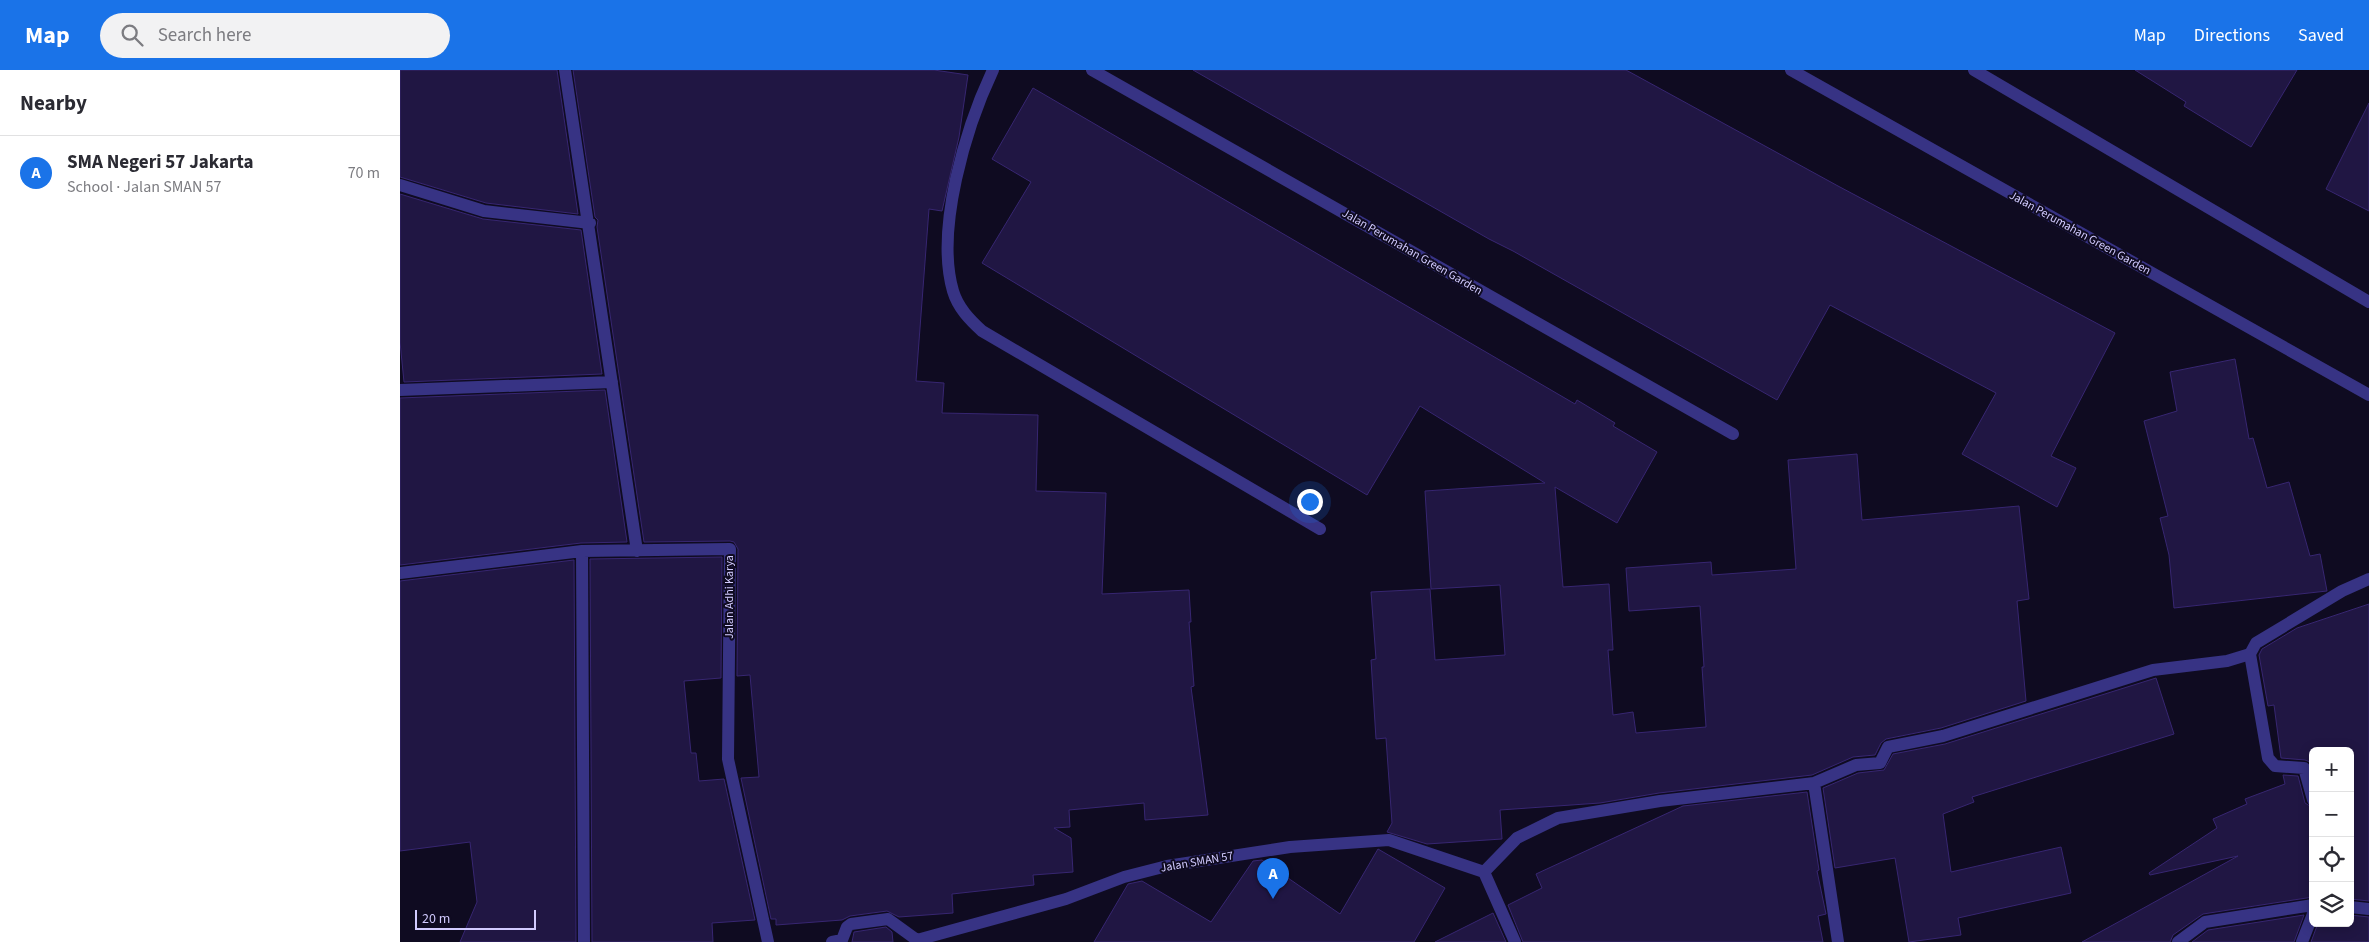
<!DOCTYPE html>
<html lang="en">
<head>
<meta charset="utf-8">
<style>
  body { margin:0; font-family:"Source Sans 3",sans-serif; background:#f2f2f3; color:#2b2b33 }
  .controls { position:absolute; right:15px; bottom:15px; display:grid; overflow:hidden; border-radius:8px; box-shadow:0 2px 12px #0003 }
  .controls button { width:45px; height:45px; display:grid; place-items:center; padding:0; border:0; border-bottom:1px solid #e1e1e2; background:#fff; color:#2b2b33; font:25px sans-serif }
  .scale { position:absolute; left:15px; bottom:12px; width:121px; box-sizing:border-box; padding-left:5px; border:2px solid #d2cbff; border-top:0; font-size:14px; line-height:18px; white-space:nowrap; color:#d2cbff; -webkit-text-stroke:4px #0f0b21; paint-order:stroke }
  .you { position:absolute; left:909px; top:431px; width:18px; height:18px; margin:-12px; border:4px solid #fff; border-radius:50%; background:#1a73e8; box-shadow:0 0 0 8px #1a73e833 }
  .badge { display:grid; place-items:center; width:32px; height:32px; border-radius:50%; background:#1a73e8; color:#fff; font-size:16px; font-weight:700 }
  .pin { position:absolute; translate:-50% -41px; filter:drop-shadow(0 1px 2px #0008) }
  .pin::after { content:''; position:absolute; top:26px; width:18px; height:15px; background:inherit; clip-path:polygon(0 0,100% 0,50% 100%) }
  .list { margin:0; padding:0; list-style:none }
  h2 { display:flex; justify-content:space-between; align-items:center; height:65px; margin:0; padding:0 20px; font-size:21px }
  h2 small { font-size:16px; font-weight:400; color:#7c7c81 }
  .list li { display:grid; grid-template-columns:32px 1fr auto; gap:15px; align-items:center; box-sizing:border-box; height:75px; padding:0 20px; border-top:1px solid #e1e1e2 }
  .list b { display:block; font-size:19px; white-space:nowrap }
  .list p { margin:0; font-size:16px; white-space:nowrap; color:#7c7c81 }
  .list em { font-size:16px; font-style:normal; color:#7c7c81 }
  .icon { flex:none; width:28px; height:28px; fill:none; stroke:currentColor; stroke-width:2; stroke-linecap:round; stroke-linejoin:round }
  .map { position:relative; flex:none; width:1969px; height:872px; overflow:hidden }
  header { display:flex; align-items:center; gap:30px; box-sizing:border-box; height:70px; padding:0 25px; background:#1a73e8; color:#fff }
  header strong { font-size:24px }
  nav { display:flex; gap:28px; margin-inline-start:auto; font-size:18px }
  .search { width:350px; height:45px; background:#f2f2f3; display:flex; align-items:center; gap:12px; box-sizing:border-box; padding:0 18px; border-radius:28px; color:#7c7c81; font-size:19px }
  main { display:flex }
  aside { flex:1; background:#fff }
  .map>svg:first-child { display:block }
  .building { fill:#201643; stroke:#372671 }
  .lines { fill:none; stroke-linecap:round; stroke-linejoin:round }
  .minor { stroke:#373384; stroke-width:12 }
  .labels { text-anchor:middle; dominant-baseline:central; stroke-width:4; stroke-linejoin:round; paint-order:stroke }
  .street-label { font-size:12px; fill:#d2cbff; stroke:#0f0b21 }
</style>
</head>
<body>
<header>
<strong>Map</strong>
<div class="search"><svg class="icon" aria-label="search" viewBox="0 0 24 24"><circle cx="10" cy="10" r="6"/><path d="M15 15l6 6"/></svg>Search here</div>
<nav><a>Map</a><a>Directions</a><a>Saved</a></nav>
</header>
<main>
<aside>
<h2>Nearby<small></small></h2>
<ul class="list">
<li><span class="badge">A</span><div><b>SMA Negeri 57 Jakarta</b><p>School · Jalan SMAN 57</p></div><em>70 m</em></li>
</ul>
</aside>
<div class="map">
<svg width="1969" height="872" viewBox="0 0 1969 872">
  <rect width="100%" height="100%" fill="#0f0b21"/>
  <path class="building" d="M0,0H157L178,144L86,133L0,107Z
    M173,0H534L568,5L559,67L542,141L529,139L516,311L544,313L542,343L638,345L636,421L706,423L702,524L789,520L791,552H789L794,616L791,617L808,745L745,750L744,733L669,740L670,757L654,758L671,768L673,802L633,805L634,815L552,824L553,843L499,847L487,841L450,846L442,850L376,855V849H371L341,708L359,707L350,605L337,606L338,479L334,472L330,471L244,472L197,157L198,150L195,147Z
    M793,0H1226L1438,116L1715,263L1651,386L1676,398L1657,437L1562,384L1596,323L1430,235L1377,330L1113,181L1089,169Z
    M1735,0H1897L1851,77L1784,36L1786,32Z
    M633,18L1175,334L1177,330L1215,353L1213,356L1257,382L1217,453L1155,417L1163,517L1209,514L1213,580H1208L1213,645L1233,642L1236,663L1306,657L1302,597H1304L1300,536L1229,541L1226,498L1311,492L1312,505L1396,499L1388,390L1457,384L1462,450L1619,436L1629,529L1617,531L1626,631L1541,658L1486,669L1481,673L1475,685L1453,687L1412,705L1259,723L1200,733L1100,740L1102,769L1027,774L987,762L992,753L986,668L976,669L971,590L976,589L971,522L1030,519L1035,590L1105,585L1100,515L1031,519L1025,421L1145,413L1020,336L967,425L582,193L631,112L592,89Z
    M1969,33V141L1926,119Z
    M0,124L83,149L181,160L202,304L4,312L0,272Z
    M1835,289L1849,369L1853,368L1867,418L1889,412L1910,486L1920,484L1927,521L1774,538L1769,485L1760,448L1768,446L1744,351L1777,341L1770,302Z
    M205,320L227,472L181,473L0,495V328Z
    M322,487L321,608L284,611L291,683H296L299,711L324,709L355,850L312,853L313,872H192L190,489Z
    M174,490L176,872H60L77,832L70,772L0,781V511Z
    M1969,534V831L1950,829V681H1913V699L1910,692L1905,690L1881,688L1874,635L1868,636L1859,585L1862,579L1897,558Z
    M1756,608L1774,664L1572,727L1574,732L1543,744L1551,802L1661,777L1671,823L1558,848L1561,865L1509,872L1495,788L1435,798L1423,718L1458,703L1484,700L1493,684L1545,674Z
    M1883,705L1898,706L1905,733L1913,738V827L1803,844L1773,865L1770,872H1682L1838,786L1750,805L1749,803L1817,758L1813,749L1847,734L1845,729L1885,714Z
    M1407,722L1419,800L1417,801L1426,844L1418,846L1423,872H1123L1108,835L1142,818L1136,804L1283,736Z
    M978,779L1045,818L1014,872H694L728,814L742,811L811,852L853,791L862,790L940,844Z
    M1093,843L1106,872H1035Z
    M1904,845L1894,872H1792L1808,860Z
    M1950,845L1969,847V872H1911L1918,853H1950Z
    M486,857L492,862L493,872H452L454,862Z"/>
  <g class="lines">
    <path class="minor" d="M165,0L237,481
      M593,0C566,57 535,159 553,221C558,238 570,250 582,261L920,459
      M692,0L1333,364
      M1391,0L1969,325
      M1574,0L1969,232
      M0,115L84,141L190,153
      M0,320L212,312
      M182,481L184,872
      M0,503L182,481L330,479L328,689L368,872
      M1850,584L1868,688L1875,696L1904,698L1913,730
      M1414,713L1438,872
      M1084,802L1117,768L1158,748L1260,731L1414,713L1456,695L1480,693L1488,677L1543,666L1753,600L1827,591L1850,584L1856,573L1942,521L1969,509
      M1084,802L1115,872
      M1950,837L1969,839
      M517,870L666,829L724,807L767,796L890,777L989,770L1084,802
      M432,872L442,870L447,857L451,854L488,849L517,870
      M1778,872L1805,852L1913,835
      M1902,872L1913,844"/>
  </g>
  <g class="labels">
    <g class="street-label">
      <text transform="translate(1680 163) rotate(29)">Jalan Perumahan Green Garden</text>
      <text transform="translate(1012 182) rotate(30)">Jalan Perumahan Green Garden</text>
      <text transform="translate(329 527) rotate(-90)">Jalan Adhi Karya</text>
      <text transform="translate(797 792) rotate(-10)">Jalan SMAN 57</text>
    </g>
  </g>
</svg>
<div class="controls">
<button>+</button>
<button>−</button>
<button><svg class="icon" aria-label="locate" viewBox="0 0 24 24"><circle cx="12" cy="12" r="6"/><path d="M12 2v4M12 18v4M2 12h4M18 12h4"/></svg></button>
<button><svg class="icon" aria-label="layers" viewBox="0 0 24 24"><path d="M12 4l9 5-9 5-9-5zM3 14l9 5 9-5"/></svg></button>
</div>
<div class="scale">20 m</div>
<div class="you"></div>
<div class="pin badge" style="left:873px;top:829px">A</div>
</div>
</main>
</body>
</html>
